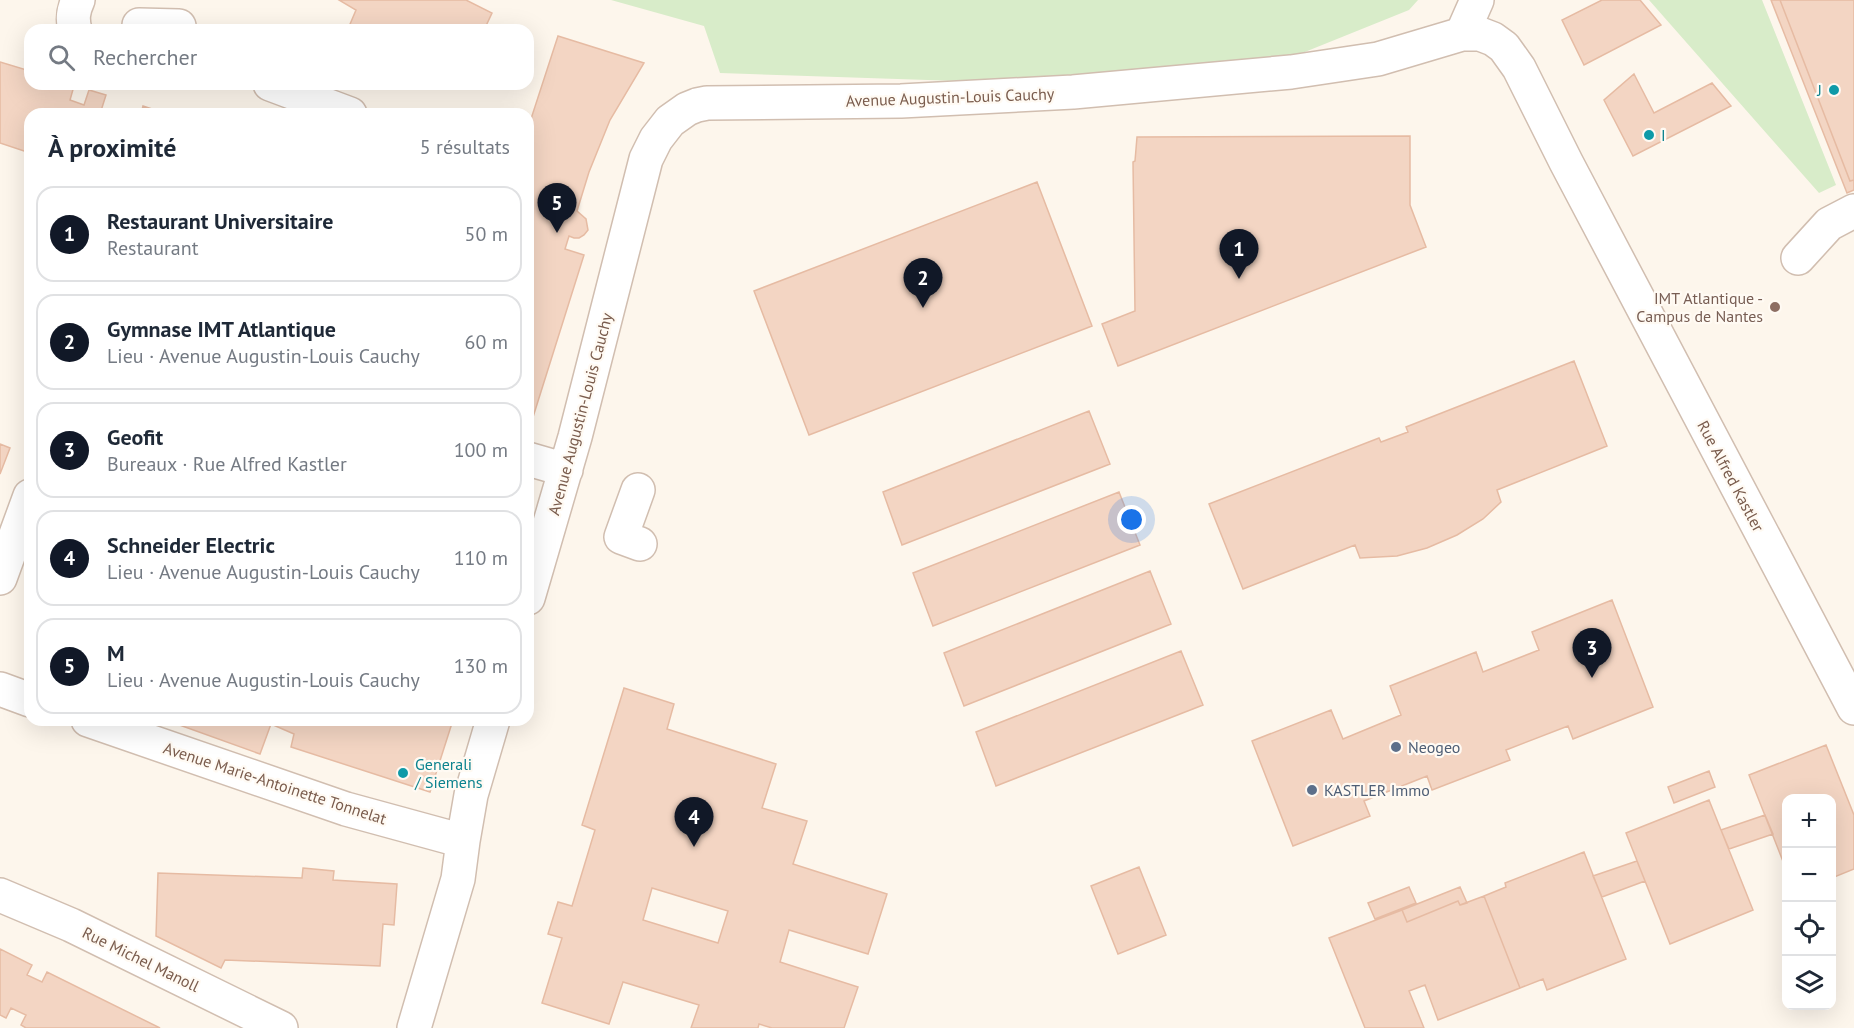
<!DOCTYPE html>
<html lang="fr">
<head>
<meta charset="utf-8">
<style>
  body { margin:0; font-family:"PT Sans",sans-serif; background:#f2f2f3; color:#1f2937 }
  .controls { position:absolute; right:18px; bottom:18px; display:grid; overflow:hidden; border-radius:12px; box-shadow:0 6px 24px #0002 }
  .controls button { width:54px; height:54px; display:grid; place-items:center; padding:0; border:0; border-bottom:2px solid #e0e1e3; background:#fff; color:#1f2937; font:30px sans-serif }
  .you { position:absolute; left:1132px; top:520px; width:21px; height:21px; margin:-15px; border:4px solid #fff; border-radius:50%; background:#1a73e8; box-shadow:0 0 0 9px #1a73e833 }
  .badge { display:grid; place-items:center; width:39px; height:39px; border-radius:50%; background:#111827; color:#fff; font-size:20px; font-weight:700 }
  .pin { position:absolute; translate:-50% -50px; filter:drop-shadow(0 2px 3px #0008) }
  .pin::after { content:''; position:absolute; top:32px; width:21px; height:18px; background:inherit; clip-path:polygon(0 0,100% 0,50% 100%) }
  .list { margin:0; padding:0; list-style:none }
  h2 { display:flex; justify-content:space-between; align-items:center; height:78px; margin:0; padding:0 24px; font-size:26px }
  h2 small { font-size:20px; font-weight:400; color:#747a83 }
  .list li { display:grid; grid-template-columns:39px 1fr auto; gap:18px; align-items:center; box-sizing:border-box; height:96px; margin:0 12px 12px; padding:0 12px; border:2px solid #e0e1e3; border-radius:18px }
  .list b { display:block; font-size:22px; white-space:nowrap }
  .list p { margin:0; font-size:20px; white-space:nowrap; color:#747a83 }
  .list em { font-size:20px; font-style:normal; color:#747a83 }
  .icon { flex:none; width:33px; height:33px; fill:none; stroke:currentColor; stroke-width:2; stroke-linecap:round; stroke-linejoin:round }
  .map { position:relative; flex:none; width:1854px; height:1028px; overflow:hidden }
  .search { position:absolute; background:#fff; box-shadow:0 6px 24px #0002; left:24px; top:24px; width:510px; height:66px; display:flex; align-items:center; gap:15px; box-sizing:border-box; padding:0 21px; border-radius:18px; color:#747a83; font-size:22px }
  .panel { position:absolute; background:#fff; box-shadow:0 6px 24px #0002; left:24px; top:108px; width:510px; height:618px; border-radius:18px }
  .map>svg:first-child { display:block }
  .green { fill:#d8ecc9 }
  .building { fill:#f3d5c3; stroke:#e6bba3; stroke-width:1.5; fill-rule:evenodd }
  .lines { fill:none; stroke-linecap:round; stroke-linejoin:round }
  .minor-casing { stroke:#d1beb0; stroke-width:36 }
  .minor { stroke:#fff; stroke-width:33 }
  .culture-dot { fill:#0f9aa8; stroke:#fffaf3; stroke-width:2 }
  .education-dot { fill:#8d6e63; stroke:#fffaf3; stroke-width:2 }
  .service-dot { fill:#5c6f8a; stroke:#fffaf3; stroke-width:2 }
  .labels { text-anchor:middle; dominant-baseline:central; stroke-width:4.5; stroke-linejoin:round; paint-order:stroke }
  .culture-label { font-size:16px; fill:#0d838f; stroke:#fffaf3; text-anchor:start }
  .street-label { font-size:16px; fill:#7a5c4d; stroke:#fffaf3 }
  .education-label { font-size:16px; fill:#785e54; stroke:#fffaf3; text-anchor:end }
  .service-label { font-size:16px; fill:#4e5e75; stroke:#fffaf3; text-anchor:start }
</style>
</head>
<body>
<div class="map">
<svg width="1854" height="1028" viewBox="0 0 1854 1028">
  <rect width="100%" height="100%" fill="#fdf6ec"/>
  <path class="green" d="M611,0H1418L1409,10L1275,64L988,82L720,73L704,26Z
    M1649,0H1762L1836,185L1819,193Z"/>
  <path class="building" d="M339,0H466L492,13L484,30H350L348,29L356,10Z
    M1602,0H1640L1661,25L1584,65L1562,20Z
    M1771,0H1780L1850,181L1854,180V190L1847,193Z
    M1780,0H1854V180L1850,181Z
    M558,36L644,63L610,120L589,172L577,211L586,219L588,230L584,235L579,238H574L569,236L565,249L584,255L528,433V128Z
    M0,62L30,71V84H69L74,86L70,100L84,105L89,90L106,95L100,114H30V153L0,143Z
    M1634,74L1654,113L1712,83L1731,106L1633,156L1604,100Z
    M143,106L167,114H141Z
    M1410,136V205L1426,247L1118,366L1102,324L1135,311L1133,162L1135,161L1137,137Z
    M1037,182L1092,326L809,435L754,291Z
    M1574,361L1607,446L1497,490L1501,502L1483,519L1457,535L1427,548L1397,556L1360,558L1355,545L1243,589L1209,504L1379,438L1381,442L1408,432L1406,427Z
    M1089,411L1110,464L902,545L883,492Z
    M0,444L10,448L0,474Z
    M1119,492L1140,545L933,626L913,573Z
    M1150,571L1171,624L964,706L944,653Z
    M1612,600L1653,707L1573,739L1568,726L1506,750L1510,760L1432,790L1427,776L1364,801L1370,816L1293,846L1252,741L1331,710L1343,739L1401,715L1390,686L1476,652L1483,672L1539,650L1532,632Z
    M1181,651L1203,705L996,786L976,732Z
    M624,688L674,704L667,729L776,764L762,808L807,821L793,864L887,894L868,954L789,930L780,962L858,987L844,1028H772L759,1024L758,1028H691L699,1005L623,982L609,1024L542,1003L562,938L548,934L558,902L572,906L595,830L582,825ZM652,888L728,911L718,943L643,920Z
    M175,720H453L430,792L291,747L294,734L271,724L260,754L174,723Z
    M1826,745L1854,815V869L1832,878V798H1786V869L1749,775Z
    M1709,771L1715,787L1674,803L1668,787Z
    M1709,800L1753,910L1670,944L1626,833Z
    M1765,815L1773,834L1729,849L1721,830Z
    M1584,852L1626,959L1547,990L1543,979L1520,988L1484,896L1506,887L1505,883Z
    M1637,861L1645,881L1602,897L1593,876Z
    M1139,867L1166,935L1118,954L1091,886Z
    M303,868L334,871L333,880L397,884L394,925L383,924L380,966L225,960L221,968L156,936L158,873L302,878Z
    M1409,887L1416,903L1375,919L1368,903Z
    M1460,887L1467,903L1460,905L1458,901L1407,922L1402,910Z
    M1484,896L1520,988L1438,1020L1425,985L1409,991L1424,1028H1365L1329,938L1402,910L1407,922L1458,901L1460,905Z
    M0,949L32,965L27,975L42,982L47,972L160,1028H26L21,1025L26,1015L11,1008L6,1018L0,1015Z"/>
  <g class="lines">
    <defs>
      <path id="minor" d="M139,25L179,26
        M75,30C72,19 73,11 78,0
        M1462,34L1477,0
        M270,84L350,114
        M1798,258L1829,224L1854,211
        M528,459L566,470
        M638,490L621,537L640,544
        M0,578L30,496
        M528,598L575,437L646,159L656,139L670,121L687,109L697,105L707,103L901,101L1073,92L1291,72L1378,59L1462,34H1480L1493,39L1504,47L1519,68L1566,162L1854,708
        M0,689L30,700
        M88,720L346,809L463,841
        M0,895L71,925L281,1028
        M414,1028L458,879L463,841L471,795L493,720"/>
    </defs>
    <use href="#minor" class="minor-casing"/>
    <use href="#minor" class="minor"/>
  </g>
  <g class="culture-dot">
    <circle cx="1834" cy="90" r="6"/>
    <circle cx="1649" cy="135" r="6"/>
    <circle cx="403" cy="773" r="6"/>
  </g>
  <circle class="education-dot" cx="1775" cy="307" r="6"/>
  <g class="service-dot">
    <circle cx="1396" cy="747" r="6"/>
    <circle cx="1312" cy="790" r="6"/>
  </g>
  <g class="labels">
    <g class="culture-label">
      <text x="1822" y="90" text-anchor="end">J</text>
      <text x="1661" y="135">I</text>
      <text x="415" y="764">Generali<tspan x="415" dy="18">/ Siemens</tspan></text>
    </g>
    <g class="street-label">
      <text transform="translate(950 97) rotate(-2)">Avenue Augustin-Louis Cauchy</text>
      <text transform="translate(580 414) rotate(-75)">Avenue Augustin-Louis Cauchy</text>
      <text transform="translate(1731 476) rotate(62)">Rue Alfred Kastler</text>
      <text transform="translate(275 783) rotate(18)">Avenue Marie-Antoinette Tonnelat</text>
      <text transform="translate(141 959) rotate(26)">Rue Michel Manoll</text>
    </g>
    <g class="education-label">
      <text x="1763" y="298">IMT Atlantique -<tspan x="1763" dy="18">Campus de Nantes</tspan></text>
    </g>
    <g class="service-label">
      <text x="1408" y="747">Neogeo</text>
      <text x="1324" y="790">KASTLER Immo</text>
    </g>
  </g>
</svg>
<div class="controls">
<button>+</button>
<button>−</button>
<button><svg class="icon" aria-label="locate" viewBox="0 0 24 24"><circle cx="12" cy="12" r="6"/><path d="M12 2v4M12 18v4M2 12h4M18 12h4"/></svg></button>
<button><svg class="icon" aria-label="layers" viewBox="0 0 24 24"><path d="M12 4l9 5-9 5-9-5zM3 14l9 5 9-5"/></svg></button>
</div>
<div class="you"></div>
<div class="pin badge" style="left:1239px;top:279px">1</div>
<div class="pin badge" style="left:923px;top:308px">2</div>
<div class="pin badge" style="left:1592px;top:678px">3</div>
<div class="pin badge" style="left:694px;top:847px">4</div>
<div class="pin badge" style="left:557px;top:233px">5</div>
<div class="search"><svg class="icon" aria-label="search" viewBox="0 0 24 24"><circle cx="10" cy="10" r="6"/><path d="M15 15l6 6"/></svg>Rechercher</div>
<section class="panel">
<h2>À proximité<small>5 résultats</small></h2>
<ul class="list">
<li><span class="badge">1</span><div><b>Restaurant Universitaire</b><p>Restaurant</p></div><em>50 m</em></li>
<li><span class="badge">2</span><div><b>Gymnase IMT Atlantique</b><p>Lieu · Avenue Augustin-Louis Cauchy</p></div><em>60 m</em></li>
<li><span class="badge">3</span><div><b>Geofit</b><p>Bureaux · Rue Alfred Kastler</p></div><em>100 m</em></li>
<li><span class="badge">4</span><div><b>Schneider Electric</b><p>Lieu · Avenue Augustin-Louis Cauchy</p></div><em>110 m</em></li>
<li><span class="badge">5</span><div><b>M</b><p>Lieu · Avenue Augustin-Louis Cauchy</p></div><em>130 m</em></li>
</ul>
</section>
</div>
</body>
</html>
